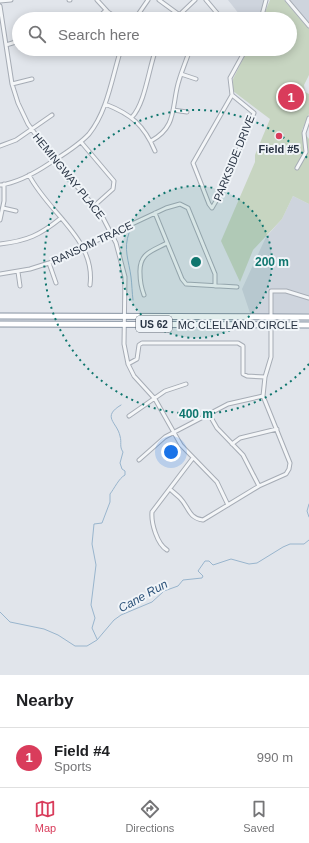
<!DOCTYPE html>
<html lang="en">
<head>
<meta charset="utf-8">
<style>
  body { margin:0; font-family:Arial,sans-serif; background:#f2f2f2; color:#202124 }
  .you { position:absolute; left:171px; top:452px; width:14px; height:14px; margin:-10px; border:3px solid #fff; border-radius:50%; background:#1a73e8; box-shadow:0 0 0 6px #1a73e833 }
  .badge { display:grid; place-items:center; width:26px; height:26px; border-radius:50%; background:#d93c5b; color:#fff; font-size:13px; font-weight:700 }
  .pin { position:absolute; translate:-50% -50%; border:2px solid #fff; box-shadow:0 1px 4px #0006 }
  .list { margin:0; padding:0; list-style:none }
  h2 { display:flex; justify-content:space-between; align-items:center; height:52px; margin:0; padding:0 16px; font-size:17px }
  h2 small { font-size:13px; font-weight:400; color:#757577 }
  .list li { display:grid; grid-template-columns:26px 1fr auto; gap:12px; align-items:center; box-sizing:border-box; height:60px; padding:0 16px; border-top:1px solid #e0e0e0 }
  .list b { display:block; font-size:15px; white-space:nowrap }
  .list p { margin:0; font-size:13px; white-space:nowrap; color:#757577 }
  .list em { font-size:13px; font-style:normal; color:#757577 }
  .icon { flex:none; width:22px; height:22px; fill:none; stroke:currentColor; stroke-width:2; stroke-linecap:round; stroke-linejoin:round }
  .map { position:relative; flex:none; width:309px; height:675px; overflow:hidden }
  .search { position:absolute; background:#fff; box-shadow:0 2px 10px #0003; left:12px; right:12px; top:12px; height:44px; display:flex; align-items:center; gap:10px; box-sizing:border-box; padding:0 14px; border-radius:22px; color:#757577; font-size:15px }
  .sheet { height:112px; background:#fff }
  nav { display:flex; justify-content:space-around; align-items:center; box-sizing:border-box; height:56px; border-top:1px solid #e0e0e0; background:#fff; font-size:11px; color:#757577 }
  nav a { display:grid; justify-items:center; gap:2px }
  nav .on { color:#d93c5b }
  .map>svg:first-child { display:block }
  .built { fill:#ced4dd }
  .green { fill:#c7d5c1 }
  .lines { fill:none; stroke-linecap:round; stroke-linejoin:round }
  .stream { stroke:#99b5cd; stroke-width:1 }
  .street-casing { stroke:#a6acb5; stroke-width:5 }
  .highway-casing { stroke:#8793a2; stroke-width:7 }
  .street { stroke:#f4f6f8; stroke-width:3 }
  .highway { stroke:#fff; stroke-width:5 }
  .ring { fill:none; stroke:#0f766e; stroke-width:2; stroke-dasharray:2 4 }
  .poi-dot { fill:#d93c5b; stroke:#f0f4f8; stroke-width:1.5 }
  .labels { text-anchor:middle; dominant-baseline:central; stroke-width:4; stroke-linejoin:round; paint-order:stroke }
  .shield { fill:#f0f4f8; stroke:#646d79; stroke-width:1 }
  .shield-label { font-size:10px; font-weight:bold; fill:#283343 }
  .poi-label { font-size:11px; font-weight:bold; fill:#283343; stroke:#f0f4f8 }
  .street-label { font-size:11px; fill:#283343; stroke:#f0f4f8 }
  .water-label { font-size:12px; font-style:italic; fill:#2e547b; stroke:#f0f4f8 }
  .centre { fill:#0f766e; stroke:#f0f4f8; stroke-width:2 }
  .ring-label { font-size:12px; text-anchor:middle; font-weight:bold; fill:#0f766e; stroke:#f0f4f8; stroke-width:4; stroke-linejoin:round; paint-order:stroke }
</style>
</head>
<body>
<div class="map">
<svg width="309" height="675" viewBox="0 0 309 675">
  <rect width="100%" height="100%" fill="#e1e5eb"/>
  <path class="built" d="M228,0H264L263,10L258,19H243Z
    M289,0H309V24Z
    M293,196L309,204V313H250L242,289L266,237L282,219Z"/>
  <path class="green" d="M270,0H284L309,29V75L304,85L305,92L309,94V114L302,130L309,139V204L293,196L282,219L253,250L240,282L221,241L255,162V155L270,119L233,91V79L248,49H290V19H262Z"/>
  <g class="lines">
    <path class="stream" d="M129,233C123,249 129,261 131,277C132,285 132,292 133,300
      M309,504L307,511L309,517
      M0,612L10,622L44,629L58,635L75,646H87L97,640L114,620L121,615L152,602L164,591L178,586L183,580L202,578L203,576L198,571L205,561H209L213,565L231,559L249,564L257,563L283,547L290,544H304L309,540
      M97,639L92,628L95,618L91,605L96,565L92,544L94,524L102,523L110,502V494C114,489 119,478 125,475V471L122,469L120,463L123,452C119,446 122,443 120,436C117,422 101,417 121,405"/>
    <defs>
      <path id="street" d="M69,0H70
        M97,0L108,12L119,19
        M159,0L185,19
        M206,0L222,19
        M287,0L309,26
        M0,1L11,0
        M0,6L12,84L18,103L28,124L54,160L101,214L116,243L125,277L124,344L128,364L134,376L155,399L181,445L217,482L228,505
        M97,19L106,10
        M135,19L148,0
        M175,19L195,0
        M261,19L266,0
        M6,45L19,41
        M181,74L196,79
        M12,84L32,79
        M232,95L254,113L223,189L212,208L209,204L193,163L232,95L230,78L246,49
        M105,104C131,114 144,125 155,151
        M173,110L187,112
        M132,117C145,104 149,67 156,49
        M151,141C175,128 172,111 177,88C180,74 186,62 190,49
        M81,142L114,181L113,189L94,206
        M0,146L16,140L52,115
        M297,168L306,152L304,133L309,118
        M29,175C48,213 96,239 90,285
        M0,185C18,183 35,173 50,163C64,154 78,146 89,134C108,110 112,77 121,49
        M3,208L16,211
        M155,213L182,279L186,284L237,287
        M0,220L4,201V184
        M0,244C27,241 40,235 61,218
        M49,263L56,283
        M18,272L20,286
        M0,274L30,269L49,263L166,208L180,204L188,208L215,274V286
        M144,295C141,287 140,281 140,273C139,253 152,251 167,243
        M128,364L137,359L139,345L142,343H238L243,346V374L247,376L265,377
        M209,414L217,428L243,455L259,486
        M129,416L165,391L186,384
        M232,444L240,438L277,429
        M139,460L165,437L228,404L263,396
        M170,489C173,492 177,495 180,498C189,507 188,518 203,520L259,486L286,474L289,469L290,463L263,396L265,377L271,357V291H286L309,298
        M167,550C157,544 151,523 152,512L193,458"/>
      <path id="highway" d="M0,316L309,317
        M0,324L309,325"/>
    </defs>
    <use href="#street" class="street-casing"/>
    <use href="#highway" class="highway-casing"/>
    <use href="#street" class="street"/>
    <use href="#highway" class="highway"/>
  </g>
  <circle cx="196" cy="262" r="76" fill="#0f766e" fill-opacity=".12"/>
  <g class="ring">
    <circle cx="196" cy="262" r="76"/>
    <path d="M309 364A152 152 0 1 1 309 160"/>
  </g>
  <circle class="poi-dot" cx="279" cy="136" r="4"/>
  <g class="labels">
    <rect class="shield" x="136" y="316" width="36" height="16" rx="3"/>
    <g class="shield-label">
      <text x="154" y="324">US 62</text>
    </g>
    <g class="poi-label">
      <text x="279" y="149">Field #5</text>
    </g>
    <g class="street-label">
      <text transform="translate(234 158) rotate(-68)">PARKSIDE DRIVE</text>
      <text transform="translate(69 176) rotate(51)">HEMINGWAY PLACE</text>
      <text transform="translate(92 243) rotate(-25)">RANSOM TRACE</text>
      <text x="238" y="325">MC CLELLAND CIRCLE</text>
    </g>
    <g class="water-label">
      <text transform="translate(143 596) rotate(-29)">Cane Run</text>
    </g>
  </g>
  <circle cx="196" cy="262" r="6" class="centre"/>
  <g class="ring-label">
    <text x="272" y="266">200 m</text>
    <text x="196" y="418">400 m</text>
  </g>
</svg>
<div class="you"></div>
<div class="pin badge" style="left:291px;top:97px">1</div>
<div class="search"><svg class="icon" aria-label="search" viewBox="0 0 24 24"><circle cx="10" cy="10" r="6"/><path d="M15 15l6 6"/></svg>Search here</div>
</div>
<section class="sheet">
<h2>Nearby<small></small></h2>
<ul class="list">
<li><span class="badge">1</span><div><b>Field #4</b><p>Sports</p></div><em>990 m</em></li>
</ul>
</section>
<nav>
<a class="on"><svg class="icon" aria-label="map" viewBox="0 0 24 24"><path d="M3 6l6-2 6 2 6-2v14l-6 2-6-2-6 2zM9 4v14M15 6v14"/></svg>Map</a>
<a><svg class="icon" aria-label="directions" viewBox="0 0 24 24"><path d="M12 3l9 9-9 9-9-9zM9 14v-3h6M13 9l2 2-2 2"/></svg>Directions</a>
<a><svg class="icon" aria-label="saved" viewBox="0 0 24 24"><path d="M7 4h10v16l-5-4-5 4z"/></svg>Saved</a>
</nav>
</body>
</html>
